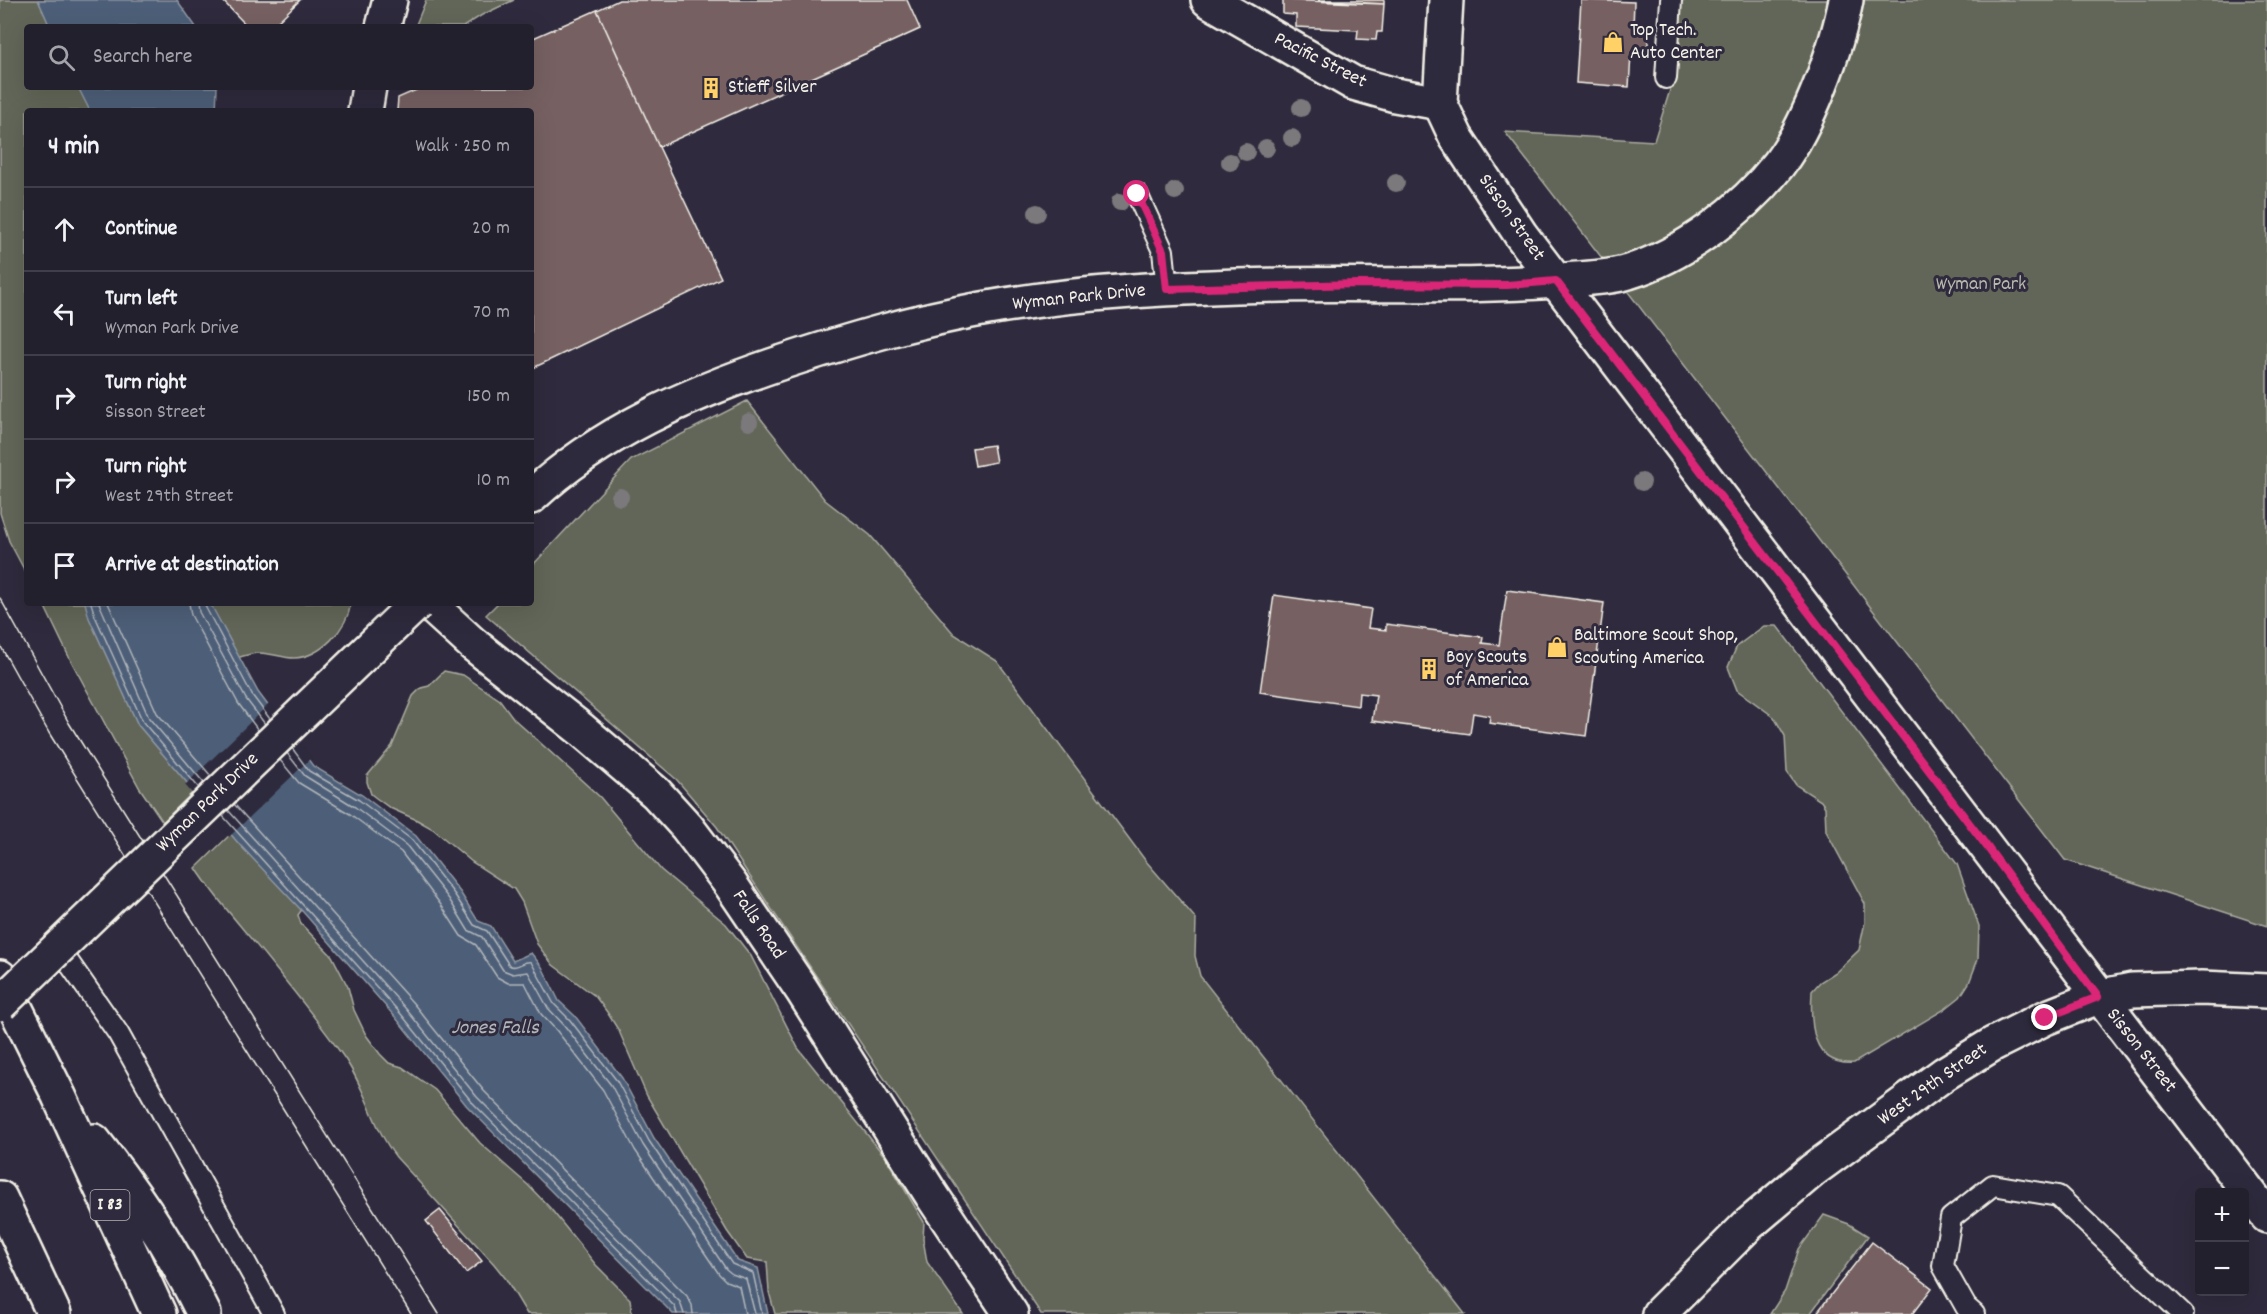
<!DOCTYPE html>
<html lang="en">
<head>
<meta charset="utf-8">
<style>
  body { margin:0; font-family:Dekko,sans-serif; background:#2f2d3a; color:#f1f3f6 }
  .controls { position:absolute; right:18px; bottom:18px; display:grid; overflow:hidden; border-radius:6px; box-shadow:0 6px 24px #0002 }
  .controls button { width:54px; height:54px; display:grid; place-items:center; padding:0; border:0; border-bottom:2px solid #403e4a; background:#23202e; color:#f1f3f6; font:30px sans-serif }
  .stop { position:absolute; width:18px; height:18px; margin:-14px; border:4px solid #db2777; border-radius:50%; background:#fff }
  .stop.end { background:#db2777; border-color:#fff; box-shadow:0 2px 6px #0008 }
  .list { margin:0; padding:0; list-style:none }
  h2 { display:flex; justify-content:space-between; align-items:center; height:78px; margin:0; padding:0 24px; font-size:26px }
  h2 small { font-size:20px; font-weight:400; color:#a3a3aa }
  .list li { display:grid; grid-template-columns:39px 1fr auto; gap:18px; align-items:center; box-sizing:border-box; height:84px; padding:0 24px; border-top:2px solid #403e4a }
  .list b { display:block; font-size:22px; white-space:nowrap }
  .list p { margin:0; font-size:20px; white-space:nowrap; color:#a3a3aa }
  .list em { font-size:20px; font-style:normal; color:#a3a3aa }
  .icon { flex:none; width:33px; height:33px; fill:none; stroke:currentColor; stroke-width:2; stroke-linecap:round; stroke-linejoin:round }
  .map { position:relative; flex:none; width:2267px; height:1314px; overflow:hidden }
  .search { position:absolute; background:#23202e; box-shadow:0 6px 24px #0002; left:24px; top:24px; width:510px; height:66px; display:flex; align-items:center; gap:15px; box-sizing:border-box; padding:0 21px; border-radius:6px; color:#a3a3aa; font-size:22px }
  .panel { position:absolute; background:#23202e; box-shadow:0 6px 24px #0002; left:24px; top:108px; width:510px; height:498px; border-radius:6px }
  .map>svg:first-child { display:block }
  .green { fill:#626658; stroke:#abaca0; stroke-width:1.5 }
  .water { fill:#4d5e78; stroke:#9099a5; stroke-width:1.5 }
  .pier { fill:#2f2a3d }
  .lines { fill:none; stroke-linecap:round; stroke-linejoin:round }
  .shore { stroke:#b1b6bb; stroke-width:1.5 }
  .building { fill:#766162; stroke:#f4f1e8; stroke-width:1.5 }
  .service-casing { stroke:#f4f1e8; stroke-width:24 }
  .minor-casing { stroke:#f4f1e8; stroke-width:38 }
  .tertiary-casing { stroke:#f4f1e8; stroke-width:38 }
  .secondary-casing { stroke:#f4f1e8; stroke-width:38 }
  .primary-casing { stroke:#f4f1e8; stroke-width:38 }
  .motorway-casing { stroke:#f4f1e8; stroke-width:38 }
  .service { stroke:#2f2a3d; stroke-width:20 }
  .minor { stroke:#2f2a3d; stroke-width:33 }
  .tertiary { stroke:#2f2a3d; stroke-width:33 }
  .secondary { stroke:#2f2a3d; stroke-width:33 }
  .primary { stroke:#2f2a3d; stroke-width:33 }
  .motorway { stroke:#2f2a3d; stroke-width:33 }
  .tram { stroke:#f4f1e8; stroke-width:1.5 }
  .minor-bridge-casing { stroke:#f4f1e8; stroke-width:38; stroke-linecap:butt }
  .minor-bridge { stroke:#2f2a3d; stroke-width:33 }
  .tree { fill:#7b797b }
  .route { stroke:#db2777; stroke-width:8 }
  .labels { text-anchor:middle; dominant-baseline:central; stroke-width:6; stroke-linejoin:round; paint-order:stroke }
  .shield { fill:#2f2a3d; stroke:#b9b5b5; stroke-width:1.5 }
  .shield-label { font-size:18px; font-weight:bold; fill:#f4f1e8 }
  .poi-label { font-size:20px; fill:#f4f1e8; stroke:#2f2a3d; text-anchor:start }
  .street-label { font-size:20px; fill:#f4f1e8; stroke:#2f2a3d }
  .park-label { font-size:20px; fill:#bab9ae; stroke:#2f2a3d }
  .water-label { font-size:21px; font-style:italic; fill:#b1b6bb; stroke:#2f2a3d }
</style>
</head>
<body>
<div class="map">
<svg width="2267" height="1314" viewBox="0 0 2267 1314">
  <rect width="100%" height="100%" fill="#2f2a3d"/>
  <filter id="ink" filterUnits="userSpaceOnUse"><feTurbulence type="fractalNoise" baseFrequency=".0167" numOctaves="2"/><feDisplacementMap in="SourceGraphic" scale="12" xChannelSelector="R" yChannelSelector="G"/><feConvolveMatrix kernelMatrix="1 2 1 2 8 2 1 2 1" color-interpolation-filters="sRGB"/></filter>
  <g filter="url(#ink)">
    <path class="green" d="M0,0H58L73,27H27V87H100L116,111H27V575L9,541L0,513Z
      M426,0H514L482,15L463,27H415Z
      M1679,0H2267V926L2065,860L1505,132L1654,141L1675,74Z
      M747,401L825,500L870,535L954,634L997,661L1145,860L1196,919L1195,956L1200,976L1465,1314H1041L717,827L677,780L486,615L498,603H531V567L631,460Z
      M43,603H109L192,793L163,822L139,787L69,657Z
      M184,603H351C347,629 321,657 294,658C282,658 269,652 257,653C247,654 235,659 225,661Z
      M1764,626H1777L1957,864L1979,926L1978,959L1969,983L1960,997L1945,1009L1854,1063C1811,1066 1810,1023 1812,991L1820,982L1836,972L1859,950L1865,922V904L1826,831L1825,807L1821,801L1796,785L1787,772L1785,736L1774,717L1737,690L1728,667L1737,646Z
      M444,671L463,675L500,700L514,719L600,797L661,870L726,924L751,956L798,1048L886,1158L924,1222L923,1239L927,1262L963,1314H775L769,1292L767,1262L747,1259L727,1231L647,1096L619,1031L607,1012L595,996L553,965L537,944L522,902L514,889L472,862L433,829L417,820L390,808L376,798L371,794L367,782V776L392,746L413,696L421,688L429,686Z
      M243,822L307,902L298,915L301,924L332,956L348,987L354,1010L366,1035L380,1054L389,1063L402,1067L435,1090L480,1143L528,1185L550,1208L596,1265L630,1299L632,1314H527L506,1279L494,1264L396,1157C372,1126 366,1088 343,1056C319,1022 293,990 267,958C243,928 217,901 196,868Z
      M1824,1215L1849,1224L1868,1236L1810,1314H1770L1785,1291L1799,1249Z"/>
    <path class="water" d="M38,0H177L196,27H50Z
      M78,87H217L216,111H90Z
      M85,603H210L258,692L313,766L362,795L416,836L460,892L478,921L491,926L513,961L531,953L542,967L559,1001L575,1016L622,1078L654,1138L738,1261L758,1268L768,1314H673L467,1106L396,1018L303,912L239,844L138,725L89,618Z"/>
    <path class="pier" d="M270,703L311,758L229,837L185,785Z"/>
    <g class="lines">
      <path class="shore" d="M91,603L95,616L143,722L199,788
        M99,603L149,718L204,783
        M108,603L157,713L211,776
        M189,603L191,615L238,703L258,730
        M198,603L199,612L246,699L265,724
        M205,603L206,608L252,695L270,719
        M292,748L309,771L359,800L412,840L455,895L474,925L487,931L509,965C517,970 523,960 531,962L554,1004L570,1020L617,1081L649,1141L732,1264L753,1273L762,1314
        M287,753L305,776L355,807L407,846L449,899L468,930L482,937L503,970L513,974L528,972L548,1008L564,1025L611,1085L643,1145L726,1269L732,1274L746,1279L755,1314
        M280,760L299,783L350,814L401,852L441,905L461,936L476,945L497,977L508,983H525L541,1014L557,1031L603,1090L635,1150L719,1274L726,1281L739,1286L745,1314
        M234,804L413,1003L484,1091L687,1296L692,1305L693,1314
        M228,810L406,1009L477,1097L680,1302L684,1314
        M222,815L401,1014L472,1102L675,1307L677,1314"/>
    </g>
    <path class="building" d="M222,0H300L272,27H248Z
      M619,0H907L920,29L659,147L597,10Z
      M1283,0L1384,4L1382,32H1377L1376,40L1357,39L1358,30L1296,27V15L1283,14Z
      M1318,0H1384V4Z
      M1581,0L1634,2L1633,27L1649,28L1647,57L1631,55L1629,87L1576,83Z
      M597,10L659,147L721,278L531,369V111H397L398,98L423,87H531V39Z
      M993,445L996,462L975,466L972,448Z
      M1507,590L1604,603L1586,736L1489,723L1490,716L1473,713L1470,734L1372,721L1376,695L1359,693L1358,706L1260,692L1274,595L1371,609L1368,628L1386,630V624L1483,637L1482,643L1499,645Z
      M440,1210L482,1261L466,1273L426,1221Z
      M1872,1242L1932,1288L1912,1314H1816Z"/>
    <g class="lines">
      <defs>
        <path id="service" d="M1666,78L1671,0
          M1137,194L1163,251L1167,289
          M58,947L118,1033L274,1314
          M1974,1314L1966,1307L1943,1266L1951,1218L1993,1185L2058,1196L2183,1314"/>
        <path id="minor" d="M1208,0L1353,83L1395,95L1440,103
          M531,497C601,432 690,393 780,363C847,341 913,321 982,309C1081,291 1182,287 1282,285C1373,283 1465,288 1556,281"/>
        <path id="tertiary" d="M1446,0L1440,103L1456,137L1521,235L2267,1216
          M1556,281C1578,278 1607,279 1628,272C1684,255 1743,210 1779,164C1808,126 1837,48 1846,0"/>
        <path id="secondary" d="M383,27L390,0
          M365,111L369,87
          M428,603L473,644L582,730L656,793L687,827L731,885L802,990L931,1194L1011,1314"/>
        <path id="primary" d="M1659,1314L1748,1225L1813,1170L1944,1074L1993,1044L2045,1018L2098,997L2132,990L2202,988L2267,991"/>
        <path id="motorway" d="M0,977L59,1096L159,1314
          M94,1141C137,1195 174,1252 204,1314
          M0,1198L54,1314"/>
      </defs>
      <use href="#service" class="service-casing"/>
      <use href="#minor" class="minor-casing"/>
      <use href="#tertiary" class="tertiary-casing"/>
      <use href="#secondary" class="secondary-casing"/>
      <use href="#primary" class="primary-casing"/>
      <use href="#motorway" class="motorway-casing"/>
      <use href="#service" class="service"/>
      <use href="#minor" class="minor"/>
      <use href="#tertiary" class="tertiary"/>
      <use href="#secondary" class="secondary"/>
      <use href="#primary" class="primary"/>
      <use href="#motorway" class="motorway"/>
      <path class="tram" d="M0,598L69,723L439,1314
        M0,645L49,733L411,1314"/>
      <defs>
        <path id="minor-bridge" d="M0,1004L417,603"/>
      </defs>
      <use href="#minor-bridge" class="minor-bridge-casing"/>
      <use href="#minor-bridge" class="minor-bridge"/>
    </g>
    <g class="tree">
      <circle cx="1301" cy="108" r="9"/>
      <circle cx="1292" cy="138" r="9"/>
      <circle cx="1266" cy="148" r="9"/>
      <circle cx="1246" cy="152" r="9"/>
      <circle cx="1230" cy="162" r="9"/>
      <circle cx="1396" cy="183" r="9"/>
      <circle cx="1175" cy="191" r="9"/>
      <circle cx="1120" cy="202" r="9"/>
      <circle cx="1037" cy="213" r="9"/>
      <circle cx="749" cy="422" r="9"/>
      <circle cx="1642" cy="482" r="9"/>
      <circle cx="620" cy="497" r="9"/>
    </g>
  </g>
  <g class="lines" filter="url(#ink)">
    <path class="route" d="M1137,194L1163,251L1167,289L1358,284L1507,285L1556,281L1982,840L2098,997L2045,1018"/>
  </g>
  <defs>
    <symbol id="shop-bare" viewBox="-9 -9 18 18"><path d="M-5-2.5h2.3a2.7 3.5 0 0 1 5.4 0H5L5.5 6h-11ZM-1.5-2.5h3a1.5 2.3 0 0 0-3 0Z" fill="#ffd166" stroke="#2f2a3d" stroke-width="2.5" paint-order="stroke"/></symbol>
    <symbol id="building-bare" viewBox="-9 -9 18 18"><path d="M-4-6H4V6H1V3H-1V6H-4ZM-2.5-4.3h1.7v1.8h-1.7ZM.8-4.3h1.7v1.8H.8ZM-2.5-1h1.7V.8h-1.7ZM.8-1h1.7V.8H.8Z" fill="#ffd166" stroke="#2f2a3d" stroke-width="2.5" paint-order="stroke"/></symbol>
  </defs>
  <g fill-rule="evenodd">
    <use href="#shop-bare" x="1598" y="27" width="30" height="30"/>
    <use href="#building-bare" x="696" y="73" width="30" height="30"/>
    <use href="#shop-bare" x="1542" y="632" width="30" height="30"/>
    <use href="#building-bare" x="1414" y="654" width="30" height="30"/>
  </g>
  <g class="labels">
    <rect class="shield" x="90.5" y="1190" width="39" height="30" rx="4.5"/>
    <g class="shield-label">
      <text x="110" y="1205">I 83</text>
    </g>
    <g class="poi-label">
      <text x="1630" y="31">Top Tech.<tspan x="1630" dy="23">Auto Center</tspan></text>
      <text x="728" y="88">Stieff Silver</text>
      <text x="1574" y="636">Baltimore Scout Shop,<tspan x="1574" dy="23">Scouting America</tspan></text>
      <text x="1446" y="658">Boy Scouts<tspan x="1446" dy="23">of America</tspan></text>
    </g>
    <g class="street-label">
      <text transform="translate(1320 61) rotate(27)">Pacific Street</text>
      <text transform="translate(1511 218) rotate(55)">Sisson Street</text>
      <text transform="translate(1079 298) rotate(-6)">Wyman Park Drive</text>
      <text transform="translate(208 803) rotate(-44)">Wyman Park Drive</text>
      <text transform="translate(758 925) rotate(56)">Falls Road</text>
      <text transform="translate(2141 1051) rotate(52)">Sisson Street</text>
      <text transform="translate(1933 1085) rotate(-35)">West 29th Street</text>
    </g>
    <g class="park-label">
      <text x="1981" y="285">Wyman Park</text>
    </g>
    <g class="water-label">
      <text x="495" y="1029">Jones Falls</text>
    </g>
  </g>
</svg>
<div class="controls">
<button>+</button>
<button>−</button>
</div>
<div class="stop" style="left:1137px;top:194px"></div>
<div class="stop end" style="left:2045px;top:1018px"></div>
<div class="search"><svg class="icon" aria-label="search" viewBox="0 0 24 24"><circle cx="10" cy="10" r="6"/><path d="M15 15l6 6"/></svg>Search here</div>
<section class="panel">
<h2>4 min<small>Walk · 250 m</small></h2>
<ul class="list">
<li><svg class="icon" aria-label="ahead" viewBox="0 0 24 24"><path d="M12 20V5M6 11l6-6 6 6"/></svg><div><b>Continue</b></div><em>20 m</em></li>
<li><svg class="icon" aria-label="left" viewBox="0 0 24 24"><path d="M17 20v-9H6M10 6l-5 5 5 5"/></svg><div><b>Turn left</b><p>Wyman Park Drive</p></div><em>70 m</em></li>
<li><svg class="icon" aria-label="right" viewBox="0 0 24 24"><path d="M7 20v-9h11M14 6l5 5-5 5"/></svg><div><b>Turn right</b><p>Sisson Street</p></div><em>150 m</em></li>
<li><svg class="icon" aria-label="right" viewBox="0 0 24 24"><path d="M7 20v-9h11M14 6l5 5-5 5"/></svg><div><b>Turn right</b><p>West 29th Street</p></div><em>10 m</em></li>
<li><svg class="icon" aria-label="arrive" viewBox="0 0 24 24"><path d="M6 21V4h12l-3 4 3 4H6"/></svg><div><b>Arrive at destination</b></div></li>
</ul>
</section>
</div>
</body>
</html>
